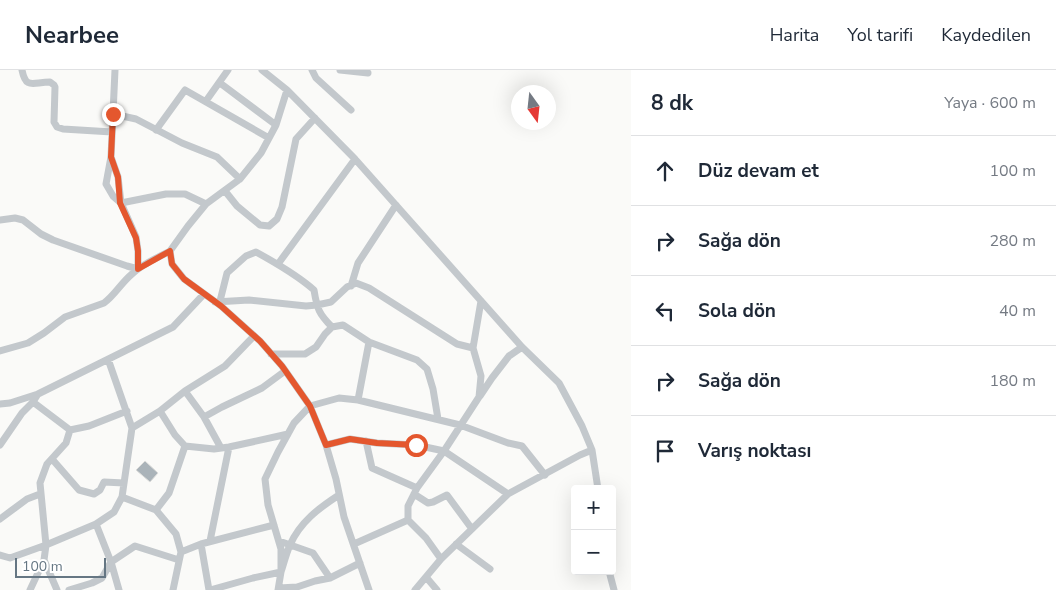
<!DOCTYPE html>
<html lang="tr">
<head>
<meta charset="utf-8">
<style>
  body { margin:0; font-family:"Nunito Sans",sans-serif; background:#f2f2f3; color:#1f2937 }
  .controls { position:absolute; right:15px; bottom:15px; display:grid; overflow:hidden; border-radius:5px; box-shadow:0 5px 20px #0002 }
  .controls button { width:45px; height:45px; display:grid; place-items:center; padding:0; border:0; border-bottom:1px solid #e0e1e3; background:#fff; color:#1f2937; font:25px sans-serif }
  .compass { position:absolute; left:511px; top:15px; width:45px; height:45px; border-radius:50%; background:#fff; box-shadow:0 5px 20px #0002; rotate:165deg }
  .scale { position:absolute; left:15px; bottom:12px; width:91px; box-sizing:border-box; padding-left:5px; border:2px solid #657683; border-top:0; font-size:14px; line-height:18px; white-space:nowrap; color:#657683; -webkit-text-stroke:4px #fff; paint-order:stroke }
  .stop { position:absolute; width:15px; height:15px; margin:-11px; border:4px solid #e4572e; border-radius:50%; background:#fff }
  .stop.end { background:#e4572e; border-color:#fff; box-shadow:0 1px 5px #0008 }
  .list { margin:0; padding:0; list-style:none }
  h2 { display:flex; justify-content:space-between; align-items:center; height:65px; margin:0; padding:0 20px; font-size:21px }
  h2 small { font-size:16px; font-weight:400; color:#747a83 }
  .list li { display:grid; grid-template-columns:32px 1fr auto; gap:15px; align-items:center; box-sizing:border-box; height:70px; padding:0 20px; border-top:1px solid #e0e1e3 }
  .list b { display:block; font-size:19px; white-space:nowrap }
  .list em { font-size:16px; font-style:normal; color:#747a83 }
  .icon { flex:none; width:28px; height:28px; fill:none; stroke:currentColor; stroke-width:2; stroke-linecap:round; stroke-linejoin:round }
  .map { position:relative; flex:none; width:631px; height:520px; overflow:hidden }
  header { display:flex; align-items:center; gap:30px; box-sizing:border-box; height:70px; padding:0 25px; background:#fff; border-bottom:1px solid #e0e1e3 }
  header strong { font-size:24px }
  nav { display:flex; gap:28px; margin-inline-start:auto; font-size:18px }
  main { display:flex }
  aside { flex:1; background:#fff }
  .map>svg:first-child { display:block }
  .building { fill:#aab3b9; stroke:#dcdcda }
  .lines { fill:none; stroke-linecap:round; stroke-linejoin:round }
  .street { stroke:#c3c8cc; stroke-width:7 }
  .route { stroke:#e4572e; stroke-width:6 }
</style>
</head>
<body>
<header>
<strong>Nearbee</strong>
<nav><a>Harita</a><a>Yol tarifi</a><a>Kaydedilen</a></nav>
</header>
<main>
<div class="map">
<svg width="631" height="520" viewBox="0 0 631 520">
  <rect width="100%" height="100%" fill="#fafaf8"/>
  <path class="building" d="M145,391L158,403L150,412L136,400Z"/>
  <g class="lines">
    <path class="street" d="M22,0C26,20 33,12 50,12L54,15L55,17L54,52L57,57L63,59L112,62
      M115,0L111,87L106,114L113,126L121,133
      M262,0L287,20L355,89L522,277L559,313L582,356L592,380L598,419
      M312,0L316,8L351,40
      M340,0L368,3
      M220,13L276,55
      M287,20L276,55L261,83L240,109L206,134L188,156L170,181L172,194L184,209L221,236L260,271L282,296L310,336L326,375L336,409L344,447L369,520
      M206,31L228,0
      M113,44L136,49L182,73L217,87L240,109
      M156,60L185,20L269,68
      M225,121L237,136L260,155L269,156L277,149L282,137L296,69L315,48
      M121,133L166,124H185L206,134
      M0,150L15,148L23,150L41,164L53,170L127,196L138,199V181L136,167L121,133L118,107L111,87
      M278,194L355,89
      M351,216L358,193L396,135
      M220,231L227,203L246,186L256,182C276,193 297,205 314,220C317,239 319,244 332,257
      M215,232L249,230L306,236L317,235L331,232L347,217L356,213L369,218L457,274L473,278
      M0,281L28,273L44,263L65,247L104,233C115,225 121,213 132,204C142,194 157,188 170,181
      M271,284H305L316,277L325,264L332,257L343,255L369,272L417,290L427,299L433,319L438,349
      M185,321L204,347L221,378
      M480,326L492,308L509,286L522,277
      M358,330L369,272
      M33,332L70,360
      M0,334L10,333L38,324
      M160,341L175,365L185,376L214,379L229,377L288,364
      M204,347L222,337L262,318L285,301
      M132,358L160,341L185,321L225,296L254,266
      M366,371L372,398L417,418
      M0,375L22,343L33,332L38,324L173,257L204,224
      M326,375L350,369L377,373L416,375L444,381L508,424
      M52,389L79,420L94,424L100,420L104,412L124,413
      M414,424L428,433L433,432L447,425L472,459
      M122,427L156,440L176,464L181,482L173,520
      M156,440L169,423L185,376
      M0,449L27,429L40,424
      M408,450V436L417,418L444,381L479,327L481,306L473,278L481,231
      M96,454L111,492L119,520
      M210,471L229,377
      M279,471L313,483L330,508
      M201,474L209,520
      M354,474L408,450L426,468L441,489
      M456,474L490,499
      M181,482L201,474L274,455
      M0,485L10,488L46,475L96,454L114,442L122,427L132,358L108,289
      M609,501L614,520
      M426,507L437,520
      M279,518L297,517L315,511L330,508L360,493
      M30,520L44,490
      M57,520L44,490L46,475L40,413L47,394L66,373L70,360L89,356L127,341
      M69,520L92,513L102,508L111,492L135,476L179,490
      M210,520L253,508L281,502C284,493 286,484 290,475C300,452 319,438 339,425
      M278,520L281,502V479L268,435L265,409L278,382L294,353L310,336L339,328L358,330L460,355L508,373L522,376L545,405
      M415,520L441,489L508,424L580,385L592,380"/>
  </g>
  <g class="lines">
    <path class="route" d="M113,44L111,87L118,107L120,133L136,168L138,181V199L170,181L172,194L184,209L221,236L260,271L282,296L310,336L326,375L350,369L377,373L416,375"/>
  </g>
</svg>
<div class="controls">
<button>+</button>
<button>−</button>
</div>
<svg class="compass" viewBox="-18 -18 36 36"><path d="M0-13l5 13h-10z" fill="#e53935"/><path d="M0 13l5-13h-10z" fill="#747a83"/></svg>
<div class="scale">100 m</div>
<div class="stop" style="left:416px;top:375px"></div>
<div class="stop end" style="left:113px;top:44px"></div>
</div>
<aside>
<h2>8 dk<small>Yaya · 600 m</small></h2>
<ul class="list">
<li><svg class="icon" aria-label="ahead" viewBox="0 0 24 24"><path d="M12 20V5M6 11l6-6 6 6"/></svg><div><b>Düz devam et</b></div><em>100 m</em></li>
<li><svg class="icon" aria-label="right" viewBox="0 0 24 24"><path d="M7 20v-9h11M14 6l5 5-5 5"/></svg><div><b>Sağa dön</b></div><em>280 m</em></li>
<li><svg class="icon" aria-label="left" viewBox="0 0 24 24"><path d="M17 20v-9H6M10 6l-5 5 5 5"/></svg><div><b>Sola dön</b></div><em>40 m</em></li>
<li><svg class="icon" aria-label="right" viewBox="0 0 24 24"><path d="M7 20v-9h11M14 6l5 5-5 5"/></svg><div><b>Sağa dön</b></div><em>180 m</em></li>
<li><svg class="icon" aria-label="arrive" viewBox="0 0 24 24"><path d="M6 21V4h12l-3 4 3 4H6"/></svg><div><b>Varış noktası</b></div></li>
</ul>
</aside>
</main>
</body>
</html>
